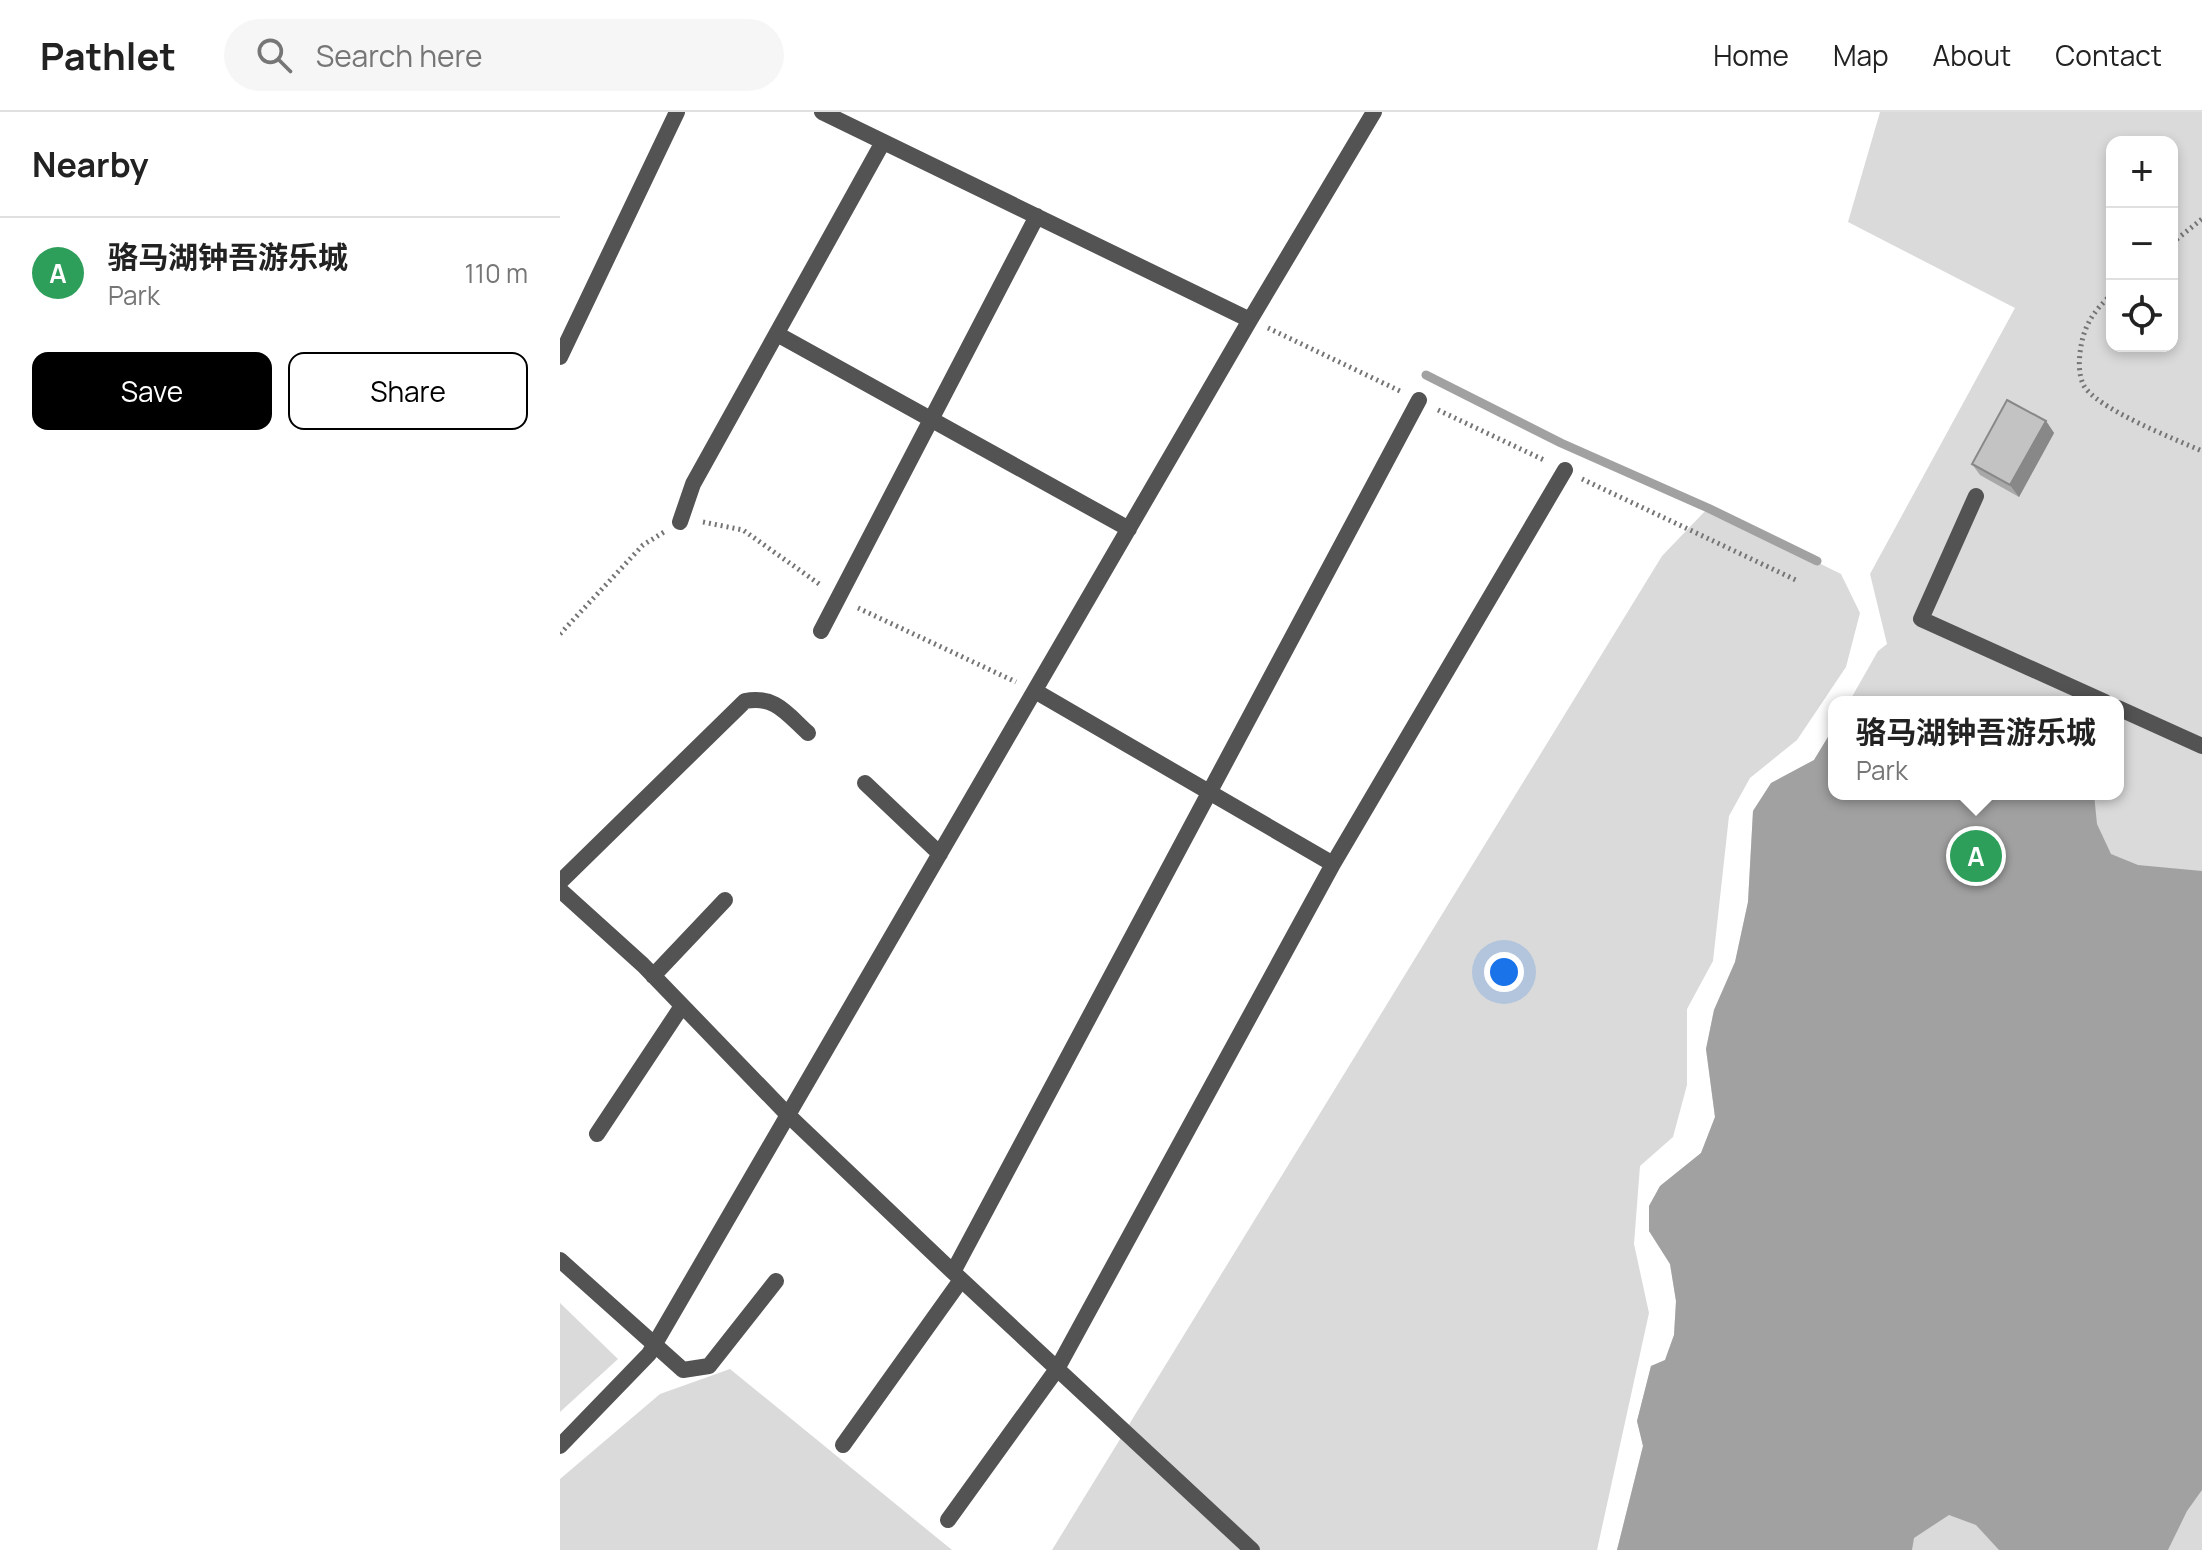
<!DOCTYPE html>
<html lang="en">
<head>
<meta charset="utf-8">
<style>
  body { margin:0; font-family:Manrope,"Noto Sans SC",sans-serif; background:#f6f6f6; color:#222 }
  .controls { position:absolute; right:24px; top:24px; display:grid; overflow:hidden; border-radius:16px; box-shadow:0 4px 12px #0003 }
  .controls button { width:72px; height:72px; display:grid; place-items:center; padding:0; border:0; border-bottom:2px solid #e0e0e0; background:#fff; color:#222; font:40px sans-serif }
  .you { position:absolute; left:944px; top:860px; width:28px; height:28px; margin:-20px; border:6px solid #fff; border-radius:50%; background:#1a73e8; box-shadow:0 0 0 12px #1a73e833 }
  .badge { display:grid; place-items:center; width:52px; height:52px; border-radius:50%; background:#000; color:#fff; font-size:26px; font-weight:700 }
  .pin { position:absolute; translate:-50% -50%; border:4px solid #fff; box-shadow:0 2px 8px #0006 }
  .popup { position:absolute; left:1268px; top:584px; width:296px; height:104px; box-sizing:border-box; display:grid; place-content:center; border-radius:16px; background:#fff; filter:drop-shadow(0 2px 6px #0005); font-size:26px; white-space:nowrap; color:#767676 }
  .popup b { font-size:30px; color:#222 }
  .popup::after { content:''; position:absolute; left:50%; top:100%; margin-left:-16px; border:16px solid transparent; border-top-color:#fff }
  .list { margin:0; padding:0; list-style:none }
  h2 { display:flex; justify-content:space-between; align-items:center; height:104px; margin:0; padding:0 32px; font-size:34px }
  h2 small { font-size:26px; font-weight:400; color:#767676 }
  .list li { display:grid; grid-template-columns:52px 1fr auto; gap:24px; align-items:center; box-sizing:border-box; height:112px; padding:0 32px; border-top:2px solid #e0e0e0 }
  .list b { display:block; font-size:30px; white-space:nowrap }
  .list p { margin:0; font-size:26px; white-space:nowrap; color:#767676 }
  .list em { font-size:26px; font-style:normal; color:#767676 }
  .actions { display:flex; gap:16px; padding:24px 32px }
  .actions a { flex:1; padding:18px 0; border:2px solid #000; border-radius:16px; text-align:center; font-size:28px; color:#000 }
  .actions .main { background:#000; color:#fff }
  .icon { flex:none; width:44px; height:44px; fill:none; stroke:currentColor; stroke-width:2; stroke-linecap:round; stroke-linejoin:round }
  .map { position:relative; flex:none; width:1642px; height:1438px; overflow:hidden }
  header { display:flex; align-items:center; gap:48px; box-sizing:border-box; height:112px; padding:0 40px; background:#fff; border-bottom:2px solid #e0e0e0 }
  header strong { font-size:38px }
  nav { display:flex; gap:44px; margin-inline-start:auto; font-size:28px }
  .search { width:560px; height:72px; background:#f6f6f6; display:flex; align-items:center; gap:20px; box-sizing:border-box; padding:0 28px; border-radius:44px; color:#767676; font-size:30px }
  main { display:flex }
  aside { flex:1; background:#fff }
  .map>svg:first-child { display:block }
  .green { fill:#dadada; fill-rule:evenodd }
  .water { fill:#a1a1a1 }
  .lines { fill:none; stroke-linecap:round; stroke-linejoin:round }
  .stream { stroke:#a1a1a1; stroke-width:9 }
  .path { stroke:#757575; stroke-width:5; stroke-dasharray:2 4; stroke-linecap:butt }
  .lane { stroke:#535353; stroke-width:16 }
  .street { stroke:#535353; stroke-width:16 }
  .wall { fill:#a8a8a8 }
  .shaded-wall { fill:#888 }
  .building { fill:#c3c3c3; stroke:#888; stroke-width:2 }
</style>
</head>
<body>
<header>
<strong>Pathlet</strong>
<div class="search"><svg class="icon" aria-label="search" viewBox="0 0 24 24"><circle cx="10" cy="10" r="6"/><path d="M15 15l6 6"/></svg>Search here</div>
<nav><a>Home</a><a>Map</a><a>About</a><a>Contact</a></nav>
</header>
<main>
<aside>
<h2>Nearby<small></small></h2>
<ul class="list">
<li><span class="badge" style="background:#2e9e5b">A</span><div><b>骆马湖钟吾游乐城</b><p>Park</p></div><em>110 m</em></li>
</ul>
<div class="actions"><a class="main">Save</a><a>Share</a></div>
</aside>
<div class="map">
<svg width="1642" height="1438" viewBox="0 0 1642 1438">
  <rect width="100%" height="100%" fill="#fff"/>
  <path class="green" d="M1320,0H1642V1438H1057L1083,1334L1077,1309L1091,1254L1105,1248L1114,1223L1116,1189L1110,1152L1089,1119V1094L1100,1074L1141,1041L1155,1005L1146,937L1154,898L1175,850L1188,790L1193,699L1211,671L1254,648L1274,615V682H1558V590H1289L1318,539L1327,532L1310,462L1455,196L1288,110ZM1552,30H1612V234H1552Z
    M1148,396L1281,462L1300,501L1286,555L1237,628L1190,666L1169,704L1153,849L1127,897V973L1113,1025L1080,1054L1074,1132L1089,1201L1037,1438H492L1102,444Z
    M0,1191L58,1247L0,1300Z
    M170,1257L392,1438H0V1367L100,1282Z"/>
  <path class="water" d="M1274,615V682H1534L1537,712L1551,742L1578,753L1642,759V1378L1627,1399L1608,1438H1439L1416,1413L1389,1403L1354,1426L1352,1438H1057L1083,1334L1077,1309L1091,1254L1105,1248L1114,1223L1116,1189L1110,1152L1089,1119V1094L1100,1074L1141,1041L1155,1005L1146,937L1154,898L1175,850L1188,790L1193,699L1211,671L1254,648Z"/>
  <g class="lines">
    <path class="stream" d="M866,263L1001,331L1148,396L1257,449"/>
    <path class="path" d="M1612,131L1642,107
      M1552,182C1535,198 1525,211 1521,234C1519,246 1518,260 1523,272C1534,296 1615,327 1642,339
      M708,216L840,279
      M878,298L984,348
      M1022,367L1238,469
      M143,410L183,418L262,474
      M298,496L456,570
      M0,522L83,433L104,420"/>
    <path class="lane" d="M262,0L690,208
      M217,222L569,417
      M0,245L117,0
      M120,410L133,372L323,30
      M261,519L477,104
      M475,579L773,752
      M305,671L380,742
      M0,770L185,589C215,583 227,602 248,621
      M0,778L83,853L228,1003L393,1160L692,1438
      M93,864L165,788
      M37,1022L122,894
      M0,1148L123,1258L149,1254L216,1169
      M393,1160L859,288
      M283,1333L401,1168
      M0,1334L89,1242L690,208L814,0
      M388,1408L497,1257L773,752L1005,358"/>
    <path class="street" d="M1416,384L1361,507L1545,590
      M1558,596L1642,634"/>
  </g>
  <path class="wall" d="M1486,309L1494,321L1459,385L1420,363L1412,352Z"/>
  <path class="shaded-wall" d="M1486,309L1494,321L1459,385L1450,373Z"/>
  <path class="building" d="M1447,288L1486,309L1450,373L1412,352Z"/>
</svg>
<div class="controls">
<button>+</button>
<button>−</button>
<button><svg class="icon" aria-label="locate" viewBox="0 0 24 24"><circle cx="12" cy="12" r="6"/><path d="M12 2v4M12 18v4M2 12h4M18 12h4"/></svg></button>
</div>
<div class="you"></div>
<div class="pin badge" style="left:1416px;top:744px;background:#2e9e5b">A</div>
<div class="popup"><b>骆马湖钟吾游乐城</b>Park</div>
</div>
</main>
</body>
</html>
